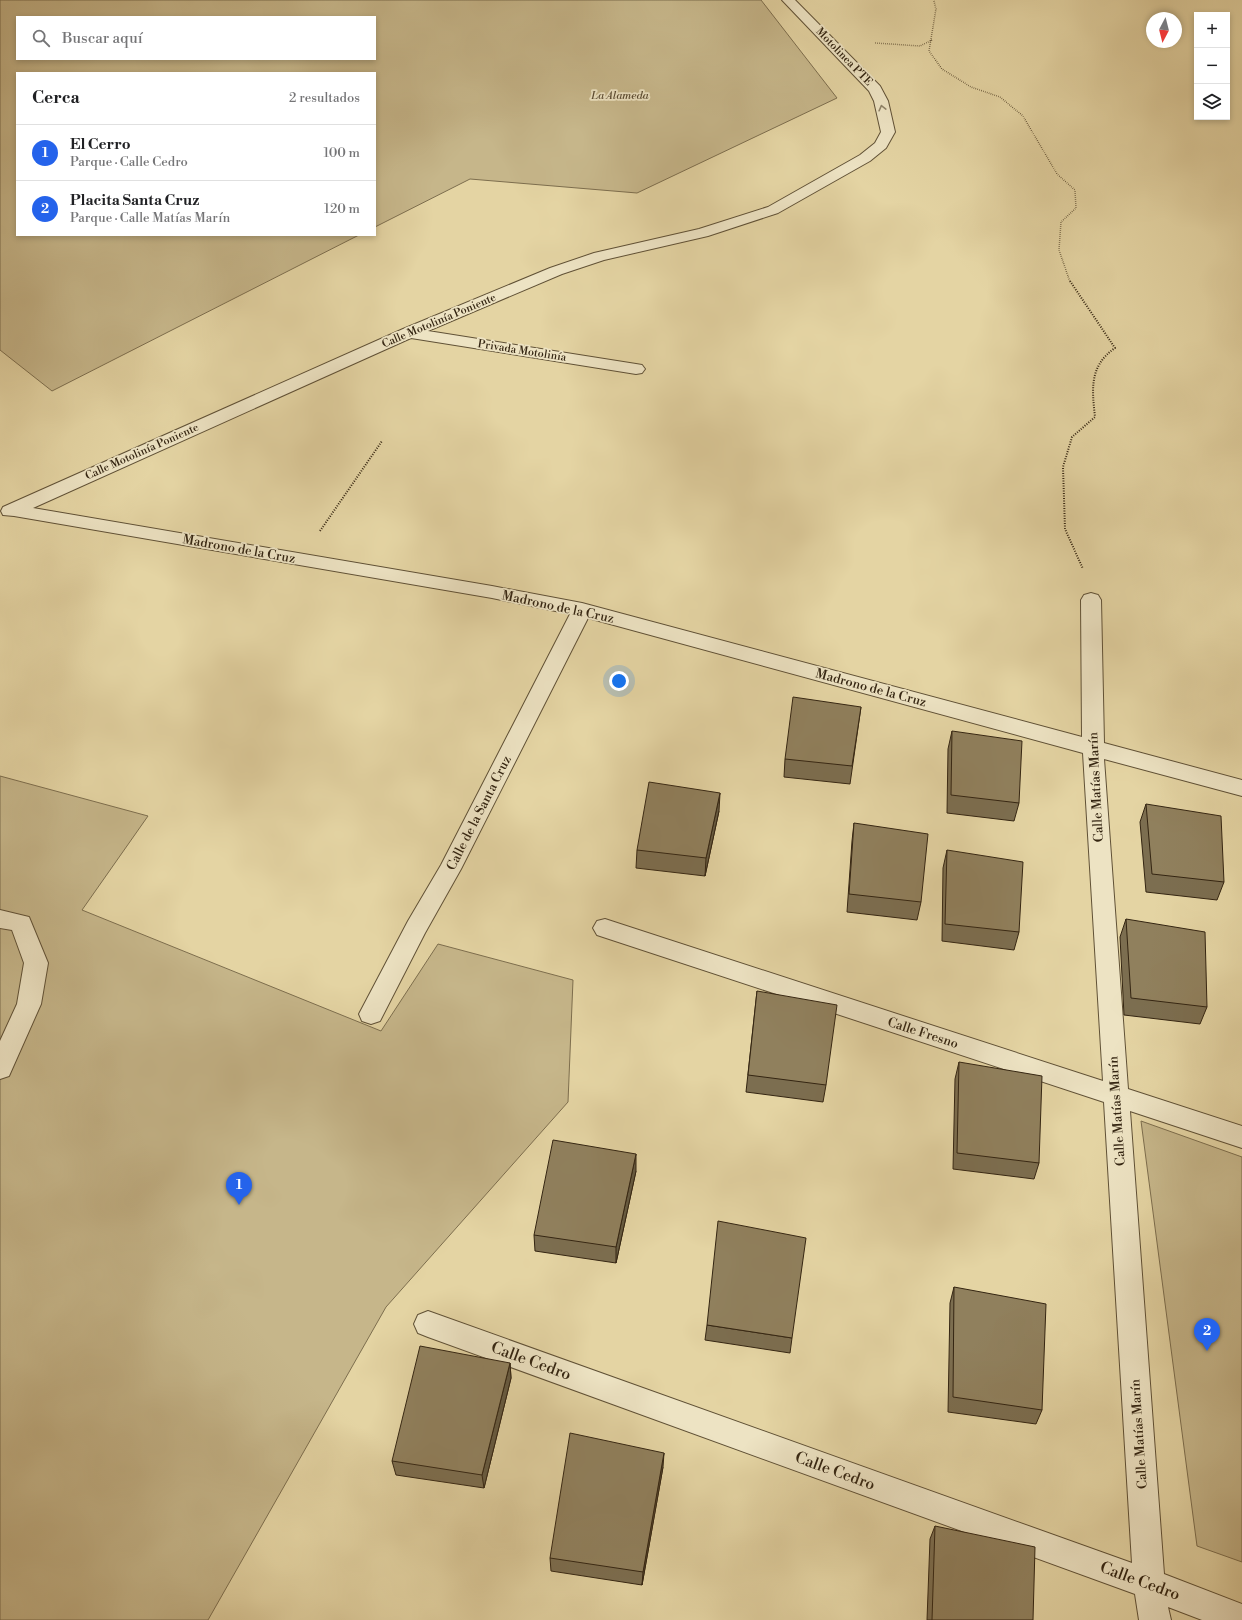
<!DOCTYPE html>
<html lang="es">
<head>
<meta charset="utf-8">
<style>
  body { margin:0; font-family:"Libre Bodoni",serif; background:#f2f2f2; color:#202124 }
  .controls { position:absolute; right:12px; top:12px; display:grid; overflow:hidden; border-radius:0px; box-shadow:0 2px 6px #0003 }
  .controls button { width:36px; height:36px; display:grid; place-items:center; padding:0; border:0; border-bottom:1px solid #e0e0e0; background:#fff; color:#202124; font:20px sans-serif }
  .compass { position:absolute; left:1146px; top:12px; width:36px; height:36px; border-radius:50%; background:#fff; box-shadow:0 2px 6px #0003; rotate:187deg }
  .you { position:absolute; left:619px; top:681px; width:14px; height:14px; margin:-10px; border:3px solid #fff; border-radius:50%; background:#1a73e8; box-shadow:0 0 0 6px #1a73e833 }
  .badge { display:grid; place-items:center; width:26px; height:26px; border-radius:50%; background:#2563eb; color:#fff; font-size:13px; font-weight:700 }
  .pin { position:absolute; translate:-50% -33px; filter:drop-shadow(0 1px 2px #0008) }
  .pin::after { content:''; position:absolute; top:21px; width:14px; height:12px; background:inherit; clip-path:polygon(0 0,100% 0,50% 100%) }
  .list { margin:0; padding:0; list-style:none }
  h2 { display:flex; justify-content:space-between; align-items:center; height:52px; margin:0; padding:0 16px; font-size:17px }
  h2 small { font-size:13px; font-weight:400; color:#757577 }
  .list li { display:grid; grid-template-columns:26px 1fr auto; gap:12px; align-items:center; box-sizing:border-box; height:56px; padding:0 16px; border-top:1px solid #e0e0e0 }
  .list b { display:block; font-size:15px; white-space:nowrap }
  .list p { margin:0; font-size:13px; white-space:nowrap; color:#757577 }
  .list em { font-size:13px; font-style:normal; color:#757577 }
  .icon { flex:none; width:22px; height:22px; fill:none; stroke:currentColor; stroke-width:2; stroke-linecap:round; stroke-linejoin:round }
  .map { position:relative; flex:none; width:1242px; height:1620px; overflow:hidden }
  .search { position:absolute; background:#fff; box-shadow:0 2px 6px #0003; left:16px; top:16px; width:360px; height:44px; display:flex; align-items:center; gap:10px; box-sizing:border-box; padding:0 14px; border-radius:0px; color:#757577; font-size:15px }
  .panel { position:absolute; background:#fff; box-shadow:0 2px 6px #0003; left:16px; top:72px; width:360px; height:164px; border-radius:0px }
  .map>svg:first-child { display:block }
  .green { fill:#c6b68a; stroke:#7d6e4e; fill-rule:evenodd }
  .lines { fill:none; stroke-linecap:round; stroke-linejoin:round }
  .minor-casing { stroke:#605136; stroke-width:2 }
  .path-far1 { stroke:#342512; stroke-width:1.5; stroke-dasharray:0.5 1.5; stroke-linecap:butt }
  .path { stroke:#342512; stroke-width:2; stroke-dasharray:1 1.5; stroke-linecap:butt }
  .minor { fill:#ede3c3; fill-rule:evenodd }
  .wall { fill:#7c6e50; stroke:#342512 }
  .shaded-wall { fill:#655a41; stroke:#342512 }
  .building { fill:#90805d; stroke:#342512 }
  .oneway { stroke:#90846a }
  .labels { text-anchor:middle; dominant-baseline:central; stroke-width:3.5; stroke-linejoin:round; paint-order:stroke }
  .far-street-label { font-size:11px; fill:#342512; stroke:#ede3c3 }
  .far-park-label { font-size:11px; font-style:italic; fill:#584930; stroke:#ede3c3 }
  .street-label { font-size:13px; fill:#342512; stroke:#ede3c3 }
  .near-street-label { font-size:16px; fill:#342512; stroke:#ede3c3 }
</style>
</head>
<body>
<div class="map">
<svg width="1242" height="1620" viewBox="0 0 1242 1620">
  <rect width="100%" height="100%" fill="#e4d4a3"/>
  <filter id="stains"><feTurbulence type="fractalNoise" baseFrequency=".005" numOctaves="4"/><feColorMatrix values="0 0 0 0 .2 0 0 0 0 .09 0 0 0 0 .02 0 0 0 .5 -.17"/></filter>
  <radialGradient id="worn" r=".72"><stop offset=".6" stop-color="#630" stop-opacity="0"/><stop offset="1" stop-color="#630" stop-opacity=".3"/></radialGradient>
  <path class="green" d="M0,0H761L837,98L637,193L470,179L375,227V73H17V235H359L52,391L0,350ZM17,17H375V59H17Z
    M0,776L148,816L82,910L381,1031L438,944L573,980L568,1102L386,1307L208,1620H0Z
    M1141,1121L1242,1157V1562L1197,1546Z"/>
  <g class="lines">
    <defs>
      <path id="minor" d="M782,0H795L880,86L888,101L895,132L886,148L870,161L778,213L708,236L604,260L562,274L428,331L636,364L642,365L645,369L642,373L636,374L411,338L33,508L492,586L582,603L1082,737L1081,600L1084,595L1091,593L1098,595L1101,600L1104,743L1242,780V796L1104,759L1128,1089L1242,1126V1148L1130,1111L1164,1574L1242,1604V1620H1202L1168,1607L1171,1620H1139L1135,1594L428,1337L418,1333L414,1324L418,1315L428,1311L1132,1563L1104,1102L597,935L593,928L597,921L605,919L1103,1081L1083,753L588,618L461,869L425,933L380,1021L371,1024L362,1021L359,1014L408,921L441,865L570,614L492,598L14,516L3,515L1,511L3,507L403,329L550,268L594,253L699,229L768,207L860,155L875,143L881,132L874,101L869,91Z
        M0,910L29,917L48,963L41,1004L9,1076L0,1079V1041L17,1004L24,963L12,930L0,928Z"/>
    </defs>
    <use href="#minor" class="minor-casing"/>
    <path class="path-far1" d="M934,1L936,9L929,51L942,69L971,87L1000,97L1023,116L1057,174L1075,190L1076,208L1061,222L1059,250L1070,282
      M875,43L920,46L932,40"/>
    <path class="path" d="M1070,281L1115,348C1089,366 1092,389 1095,417L1072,437L1063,467L1065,529L1083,569
      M320,531L382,441"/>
    <use href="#minor" class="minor"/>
  </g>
  <path class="wall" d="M861,707L850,784L784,777L785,759Z
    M952,731L1019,803L1014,821L947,813L948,749Z
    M1146,804L1224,882L1217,900L1146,892L1140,822Z
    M719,811L705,876L636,868L637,850Z
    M854,823L921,902L917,920L847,912L852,841Z
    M947,850L1019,932L1014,950L942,941L943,868Z
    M1126,919L1207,1007L1200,1024L1124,1015L1120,937Z
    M757,991L826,1085L823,1102L746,1092Z
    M959,1062L1039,1163L1034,1179L953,1169L955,1079Z
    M636,1171L616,1263L535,1251L534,1235Z
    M954,1287L1042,1410L1036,1424L948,1412L950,1303Z
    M707,1325L792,1338L790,1353L705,1340Z
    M510,1363L511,1378L484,1488L396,1475L392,1461Z
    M663,1467L642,1585L551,1571L550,1558Z
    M935,1526L1033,1620H927L930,1539Z"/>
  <path class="shaded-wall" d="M720,793L719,811L705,876L706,858Z
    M636,1154V1171L616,1263V1247Z
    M510,1363L511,1378L484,1488L482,1475Z
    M664,1453L663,1467L642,1585L643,1572Z"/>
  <path class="building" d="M793,697L861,707L852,766L785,759Z
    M952,731L1022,741L1019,803L951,795Z
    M649,782L720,793L706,858L637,850Z
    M1146,804L1221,816L1224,882L1152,874Z
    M854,823L928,834L921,902L849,894Z
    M947,850L1023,862L1019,932L945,924Z
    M1126,919L1205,932L1207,1007L1131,998Z
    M757,991L837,1005L826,1085L748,1075Z
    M959,1062L1042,1076L1039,1163L957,1153Z
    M553,1140L636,1154L616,1247L534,1235Z
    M718,1221L806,1238L792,1338L707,1325Z
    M954,1287L1046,1304L1042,1410L953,1397Z
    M420,1346L510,1363L482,1475L392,1461Z
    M570,1433L664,1453L643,1572L550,1558Z
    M935,1526L1035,1547L1033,1620H932Z"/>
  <defs><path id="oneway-chevron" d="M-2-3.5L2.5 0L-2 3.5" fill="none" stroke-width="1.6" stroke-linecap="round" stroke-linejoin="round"/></defs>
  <use class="oneway" href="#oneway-chevron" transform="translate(882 108) rotate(-104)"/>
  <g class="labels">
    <g class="far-street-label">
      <text transform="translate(844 57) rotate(46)">Motolinea PTE</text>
      <text transform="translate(439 321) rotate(-23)">Calle Motolinía Poniente</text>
      <text transform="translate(522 351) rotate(9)">Privada Motolinía</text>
      <text transform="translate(142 452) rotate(-24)">Calle Motolinía Poniente</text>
    </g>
    <g class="far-park-label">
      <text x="620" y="96">La Alameda</text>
    </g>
    <g class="street-label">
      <text transform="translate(239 549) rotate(10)">Madrono de la Cruz</text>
      <text transform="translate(558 607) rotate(12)">Madrono de la Cruz</text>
      <text transform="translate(871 688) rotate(15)">Madrono de la Cruz</text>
      <text transform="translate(1096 787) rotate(-93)">Calle Matías Marín</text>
      <text transform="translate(479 813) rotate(-63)">Calle de la Santa Cruz</text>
      <text transform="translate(923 1033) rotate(18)">Calle Fresno</text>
      <text transform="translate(1117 1111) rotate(-94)">Calle Matías Marín</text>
      <text transform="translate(1139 1434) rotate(-94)">Calle Matías Marín</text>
    </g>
    <g class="near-street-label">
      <text transform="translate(531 1361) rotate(20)">Calle Cedro</text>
      <text transform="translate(835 1471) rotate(20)">Calle Cedro</text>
      <text transform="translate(1140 1581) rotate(20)">Calle Cedro</text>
    </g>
  </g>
  <rect width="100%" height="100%" filter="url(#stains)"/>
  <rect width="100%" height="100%" fill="url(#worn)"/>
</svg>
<div class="controls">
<button>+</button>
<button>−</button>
<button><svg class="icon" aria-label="layers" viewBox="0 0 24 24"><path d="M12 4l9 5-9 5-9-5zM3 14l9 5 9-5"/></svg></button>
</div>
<svg class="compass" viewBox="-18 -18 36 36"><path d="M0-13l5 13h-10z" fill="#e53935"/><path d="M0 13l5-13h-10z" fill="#757577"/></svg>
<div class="you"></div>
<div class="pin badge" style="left:239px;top:1205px">1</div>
<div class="pin badge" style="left:1207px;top:1351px">2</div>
<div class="search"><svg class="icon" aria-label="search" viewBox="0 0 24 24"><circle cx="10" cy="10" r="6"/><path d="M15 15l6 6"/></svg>Buscar aquí</div>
<section class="panel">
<h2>Cerca<small>2 resultados</small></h2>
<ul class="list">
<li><span class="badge">1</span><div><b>El Cerro</b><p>Parque · Calle Cedro</p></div><em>100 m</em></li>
<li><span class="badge">2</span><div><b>Placita Santa Cruz</b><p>Parque · Calle Matías Marín</p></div><em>120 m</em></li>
</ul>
</section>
</div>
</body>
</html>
